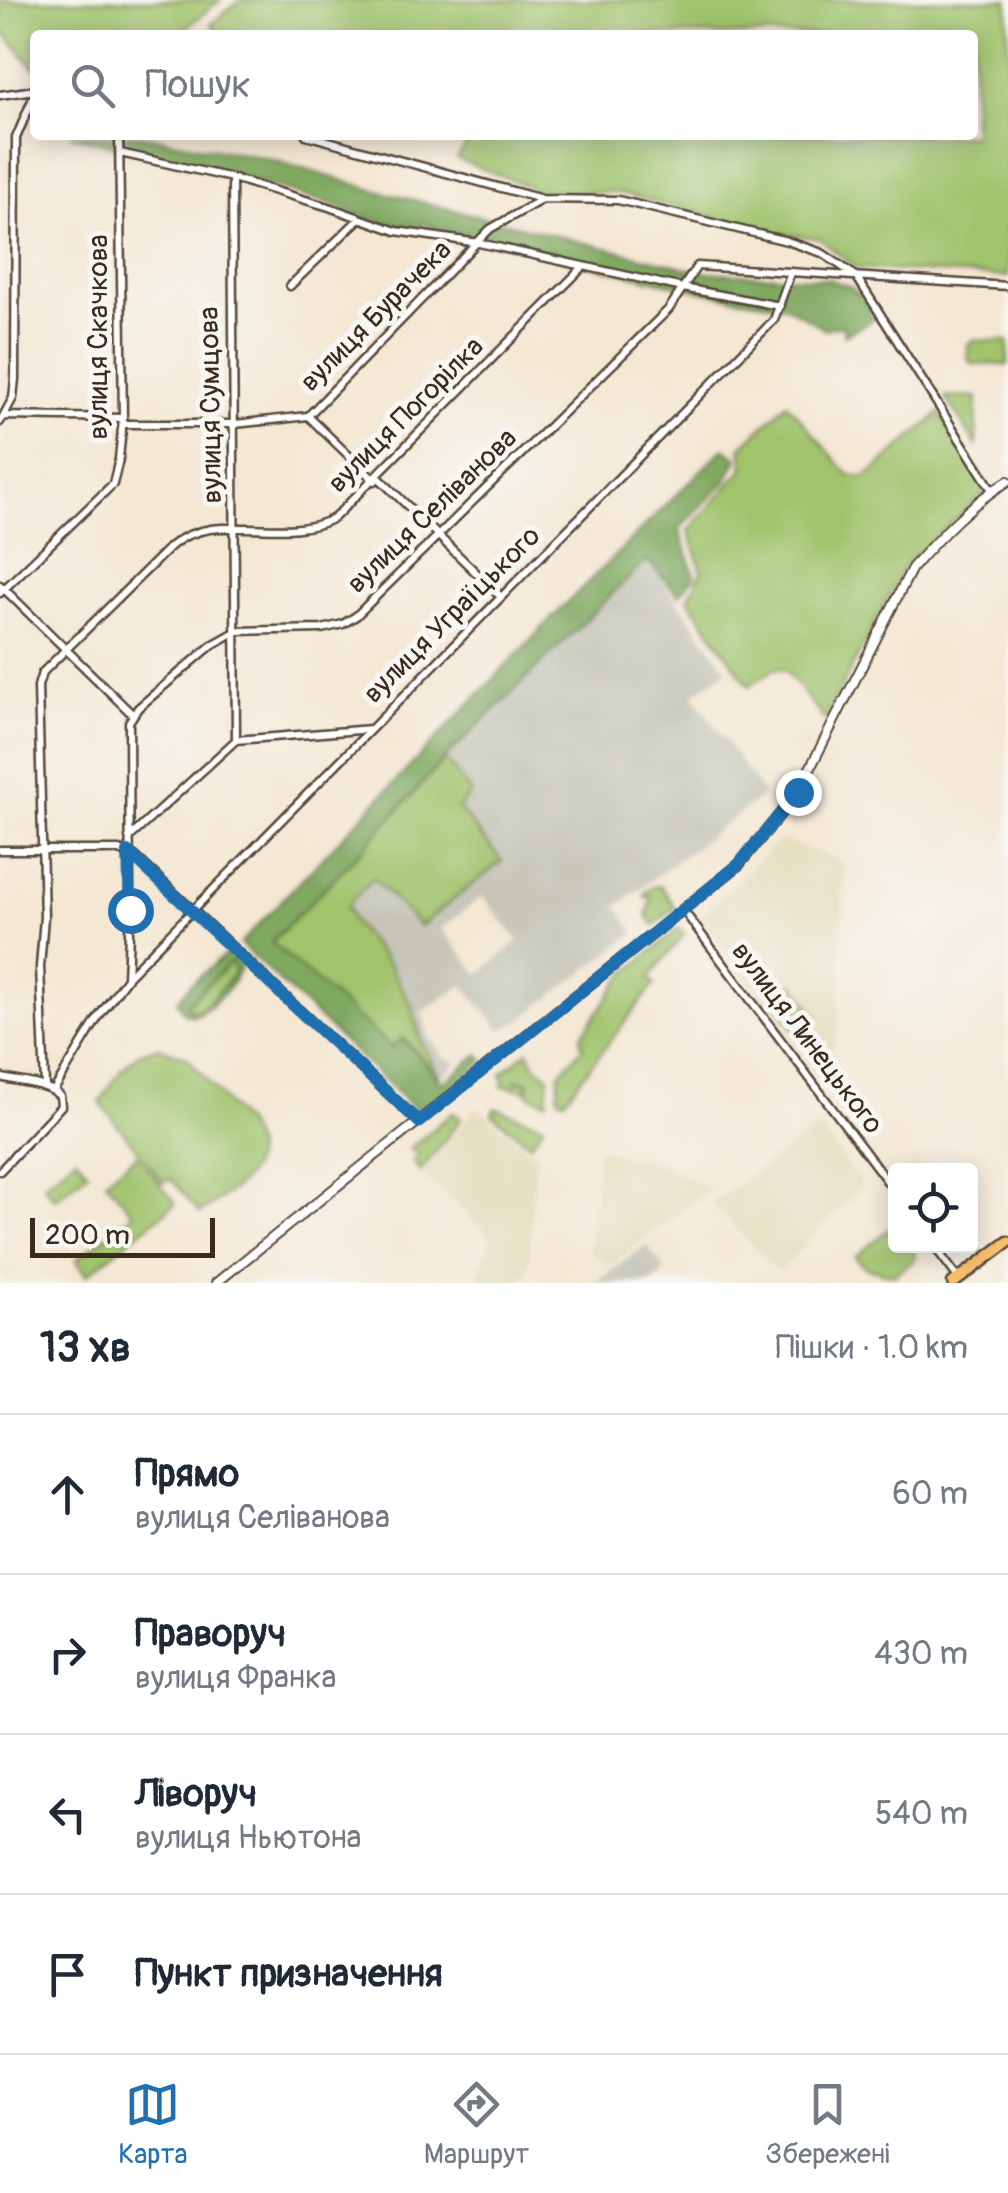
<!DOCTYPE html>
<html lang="uk">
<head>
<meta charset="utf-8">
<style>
  body { margin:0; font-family:Pangolin,sans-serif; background:#f6f6f7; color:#1f2937 }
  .controls { position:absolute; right:30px; bottom:30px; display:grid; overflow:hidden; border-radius:10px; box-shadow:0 5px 25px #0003 }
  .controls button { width:90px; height:90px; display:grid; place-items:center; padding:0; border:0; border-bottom:2px solid #e0e1e3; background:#fff; color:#1f2937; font:50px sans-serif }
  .scale { position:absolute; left:30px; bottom:25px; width:185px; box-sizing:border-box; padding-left:10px; border:5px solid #3b2a1e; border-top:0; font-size:28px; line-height:35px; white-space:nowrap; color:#3b2a1e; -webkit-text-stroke:8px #f6f6f2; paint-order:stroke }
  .stop { position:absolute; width:30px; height:30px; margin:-22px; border:8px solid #1f6fb2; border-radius:50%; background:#fff }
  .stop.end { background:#1f6fb2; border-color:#fff; box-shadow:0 2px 10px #0008 }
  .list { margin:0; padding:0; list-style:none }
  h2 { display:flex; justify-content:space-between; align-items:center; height:130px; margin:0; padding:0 40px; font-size:42px }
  h2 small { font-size:32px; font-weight:400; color:#747a83 }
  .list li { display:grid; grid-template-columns:65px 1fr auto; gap:30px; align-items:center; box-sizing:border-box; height:160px; padding:0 40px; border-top:2px solid #e0e1e3 }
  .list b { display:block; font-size:38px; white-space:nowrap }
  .list p { margin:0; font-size:32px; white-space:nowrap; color:#747a83 }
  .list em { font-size:32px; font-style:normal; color:#747a83 }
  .icon { flex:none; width:55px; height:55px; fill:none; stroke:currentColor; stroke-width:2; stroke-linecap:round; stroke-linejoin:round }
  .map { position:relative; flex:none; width:1008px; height:1283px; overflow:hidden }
  .search { position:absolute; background:#fff; box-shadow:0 5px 25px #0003; left:30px; right:30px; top:30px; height:110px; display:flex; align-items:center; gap:25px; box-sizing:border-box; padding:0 35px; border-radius:10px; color:#747a83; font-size:38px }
  .sheet { height:770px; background:#fff }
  nav { display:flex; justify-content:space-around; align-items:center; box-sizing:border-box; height:140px; border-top:2px solid #e0e1e3; background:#fff; font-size:28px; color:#747a83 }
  nav a { display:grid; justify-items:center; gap:5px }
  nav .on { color:#1f6fb2 }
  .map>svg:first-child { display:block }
  .built { fill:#e3dbba }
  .industrial { fill:#c6c5b8; fill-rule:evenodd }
  .green { fill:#a0c36c; stroke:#6e7645; stroke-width:2.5 }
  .forest { fill:#80a960; stroke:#5e6a3f; stroke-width:2.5; fill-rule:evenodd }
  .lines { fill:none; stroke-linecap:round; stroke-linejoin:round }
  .minor-casing { stroke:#574639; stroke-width:11 }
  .tertiary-casing { stroke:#574639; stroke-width:12 }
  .primary-casing { stroke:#574639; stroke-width:15 }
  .minor { stroke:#fff; stroke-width:6 }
  .tertiary { stroke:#fff; stroke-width:8 }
  .primary { stroke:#f9bf6c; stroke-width:10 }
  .route { stroke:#1f6fb2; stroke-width:12 }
  .labels { text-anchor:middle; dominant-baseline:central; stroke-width:10; stroke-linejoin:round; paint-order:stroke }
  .street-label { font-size:28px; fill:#3b2a1e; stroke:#f6f6f2 }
</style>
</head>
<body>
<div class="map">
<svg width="1008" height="1283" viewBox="0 0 1008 1283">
  <rect width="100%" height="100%" fill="#f6f6f2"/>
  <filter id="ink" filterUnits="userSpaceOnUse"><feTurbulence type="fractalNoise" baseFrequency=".01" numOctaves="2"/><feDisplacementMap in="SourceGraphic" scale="20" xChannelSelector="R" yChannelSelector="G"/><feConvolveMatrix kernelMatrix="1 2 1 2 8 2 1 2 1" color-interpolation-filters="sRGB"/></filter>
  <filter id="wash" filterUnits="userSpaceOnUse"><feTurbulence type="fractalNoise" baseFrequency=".0048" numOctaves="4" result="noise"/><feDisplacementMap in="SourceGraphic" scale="40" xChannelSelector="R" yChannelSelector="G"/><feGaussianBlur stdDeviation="2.25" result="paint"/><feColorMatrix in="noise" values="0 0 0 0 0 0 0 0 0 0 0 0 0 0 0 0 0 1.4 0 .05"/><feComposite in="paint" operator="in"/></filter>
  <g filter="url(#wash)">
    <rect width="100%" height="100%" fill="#f4e7d3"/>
    <path class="built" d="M781,839L844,862L838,1022L827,1089L700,917Z
      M476,1107L536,1155L528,1274L521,1277L522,1283H475L491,1237L423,1174Z
      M819,1126L862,1186L778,1273L712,1203Z
      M598,1149L660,1163L710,1189L610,1265L589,1251Z"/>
    <path class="industrial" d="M648,560L727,670L693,695L764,795L617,906L635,933L518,1022L501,1030L463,985L422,1012L428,1035L444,1058L458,1062L440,1078L420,1041L412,1006L389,965L354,923L347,906L373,878L501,861L457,808L470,793L445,759ZM482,896L519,941L479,974L441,929Z
      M647,1244L665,1270L652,1283H595Z"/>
    <path class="green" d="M0,0H220L178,35H110L101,25L88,35H35V69L5,34L0,37Z
      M240,0H1008V277L856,268L820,239L769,231L620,193L540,191L457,159L473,135H973V35H220L211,24Z
      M973,340L1008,341V365L972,364L968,358V345Z
      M945,397H977L976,445Z
      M787,403L848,474L861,478L871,473L940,413L987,486L984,493L904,566L825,720L785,670L776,668L749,686L688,599L702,572L689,530L744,468L741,448Z
      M445,759L471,793L458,808L502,861L420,926L373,878L347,906L354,923L389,965L412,1006L421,1041L440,1078L403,1038L392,1048L271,943L361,851Z
      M655,886H661L676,908L654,925L647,916L652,897H645V893Z
      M679,928L685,933L649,978L655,984L564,1100L558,1097L559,1074L583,1047L580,1038L623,976Z
      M231,962L234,967L233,975L202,1010L191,1011L187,1004Z
      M794,984L817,1016L796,1030L773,999Z
      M159,1047L188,1058L247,1127C273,1170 230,1192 200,1213L171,1179L163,1182L100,1103C115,1078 128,1052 159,1047Z
      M528,1051L535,1065L549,1076L547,1102L527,1094L529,1082L517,1079L516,1084L518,1080L528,1083L526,1090L502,1086L504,1079L501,1074Z
      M496,1108L544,1125L530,1144L492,1114Z
      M453,1112L461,1119L420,1172L413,1161L418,1154L409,1149Z
      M137,1155L176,1203L87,1275L76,1260L133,1214L106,1180Z
      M76,1157L88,1172L55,1199L43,1185Z
      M895,1224L896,1246H915L914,1260L894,1275L866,1268L855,1257Z"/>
    <path class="forest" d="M70,135H139L270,159L374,190L702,272L829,279L851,287L868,305L873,320L844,335L843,325L825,329L784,305L724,296L536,253L526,248L440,231L425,224L416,229L367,219L327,203L244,178Z
      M724,448L738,458L727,480L679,529L695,576L679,595L647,560L445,758L361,851L271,942L392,1048L402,1038L443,1083L479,1054L484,1061L420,1114L240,944L554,616Z
      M229,952L241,964C235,986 214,1006 194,1016L184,1013L177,1001L192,983ZM231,962L234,967L233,975L202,1010L191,1011L187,1004Z"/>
  </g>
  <g filter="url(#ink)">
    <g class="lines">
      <defs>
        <path id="minor" d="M0,95L35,90
          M306,135L542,199L618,200L787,241L822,253L856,276L992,490
          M120,153L232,178L329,207L396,231L479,243L683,288L780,306
          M232,178L236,740L371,729
          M290,286L358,220
          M5,416L123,418
          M308,416L375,481
          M0,422L13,398L15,379L16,138L35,93
          M123,424H235L308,416L490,229L541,200
          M378,477L501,597
          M0,585L132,714
          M0,593L113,484L119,459L123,418L119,135
          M129,838L236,740
          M0,850H119L135,856L419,1122
          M683,910L896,1193
          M127,977L774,320L791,272
          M0,1077C20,1083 45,1082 60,1096L61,1106L0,1171
          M45,1086L40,967L44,917L38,686L42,673L171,546C215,508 284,545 334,518L583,267
          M54,1090L99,1016L127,978L130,910L129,722L138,708L212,645L237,631L322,629L343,624L356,616L669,309L697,266L1008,286
          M934,1246L959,1279"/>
        <path id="tertiary" d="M216,1283L739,865L798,792L912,568C940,536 971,503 1008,481"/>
        <path id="primary" d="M953,1283L1008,1242"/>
      </defs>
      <use href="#minor" class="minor-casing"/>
      <use href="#tertiary" class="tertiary-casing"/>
      <use href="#primary" class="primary-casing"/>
      <use href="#minor" class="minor"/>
      <use href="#tertiary" class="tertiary"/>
      <use href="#primary" class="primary"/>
    </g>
  </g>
  <g class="lines" filter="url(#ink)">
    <path class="route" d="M130,910L128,852L419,1122L738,865L798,792"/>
  </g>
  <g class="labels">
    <g class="street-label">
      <text transform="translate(376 316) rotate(-45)">вулиця Бурачека</text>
      <text transform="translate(98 337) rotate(-90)">вулиця Скачкова</text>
      <text transform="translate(211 405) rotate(-91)">вулиця Сумцова</text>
      <text transform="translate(406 415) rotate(-45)">вулиця Погорілка</text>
      <text transform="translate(432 511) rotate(-44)">вулиця Селіванова</text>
      <text transform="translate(452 615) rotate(-45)">вулиця Уграїцького</text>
      <text transform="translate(807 1038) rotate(53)">вулиця Линецького</text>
    </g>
  </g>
</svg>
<div class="controls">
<button><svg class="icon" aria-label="locate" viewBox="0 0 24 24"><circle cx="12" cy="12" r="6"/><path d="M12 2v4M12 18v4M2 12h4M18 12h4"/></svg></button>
</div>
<div class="scale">200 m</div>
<div class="stop" style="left:130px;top:910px"></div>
<div class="stop end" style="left:798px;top:792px"></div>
<div class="search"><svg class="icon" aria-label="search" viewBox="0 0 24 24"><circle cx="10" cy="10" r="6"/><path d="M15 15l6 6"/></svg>Пошук</div>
</div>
<section class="sheet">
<h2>13 хв<small>Пішки · 1.0 km</small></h2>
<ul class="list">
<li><svg class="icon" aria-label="ahead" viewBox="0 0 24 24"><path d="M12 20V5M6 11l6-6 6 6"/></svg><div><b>Прямо</b><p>вулиця Селіванова</p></div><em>60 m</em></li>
<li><svg class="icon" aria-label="right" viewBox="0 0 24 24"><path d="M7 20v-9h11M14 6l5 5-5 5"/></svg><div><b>Праворуч</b><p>вулиця Франка</p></div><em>430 m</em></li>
<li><svg class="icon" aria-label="left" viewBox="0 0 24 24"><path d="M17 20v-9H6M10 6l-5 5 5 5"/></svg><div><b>Ліворуч</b><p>вулиця Ньютона</p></div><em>540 m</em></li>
<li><svg class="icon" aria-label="arrive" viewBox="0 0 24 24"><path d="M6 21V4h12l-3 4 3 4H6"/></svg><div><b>Пункт призначення</b></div></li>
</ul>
</section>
<nav>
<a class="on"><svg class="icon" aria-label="map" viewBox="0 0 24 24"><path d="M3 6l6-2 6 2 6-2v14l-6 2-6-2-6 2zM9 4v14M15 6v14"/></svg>Карта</a>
<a><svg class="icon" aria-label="directions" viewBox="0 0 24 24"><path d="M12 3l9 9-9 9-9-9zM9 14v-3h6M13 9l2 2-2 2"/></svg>Маршрут</a>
<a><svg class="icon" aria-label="saved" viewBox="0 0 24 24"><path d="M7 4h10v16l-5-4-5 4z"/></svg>Збережені</a>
</nav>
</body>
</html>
